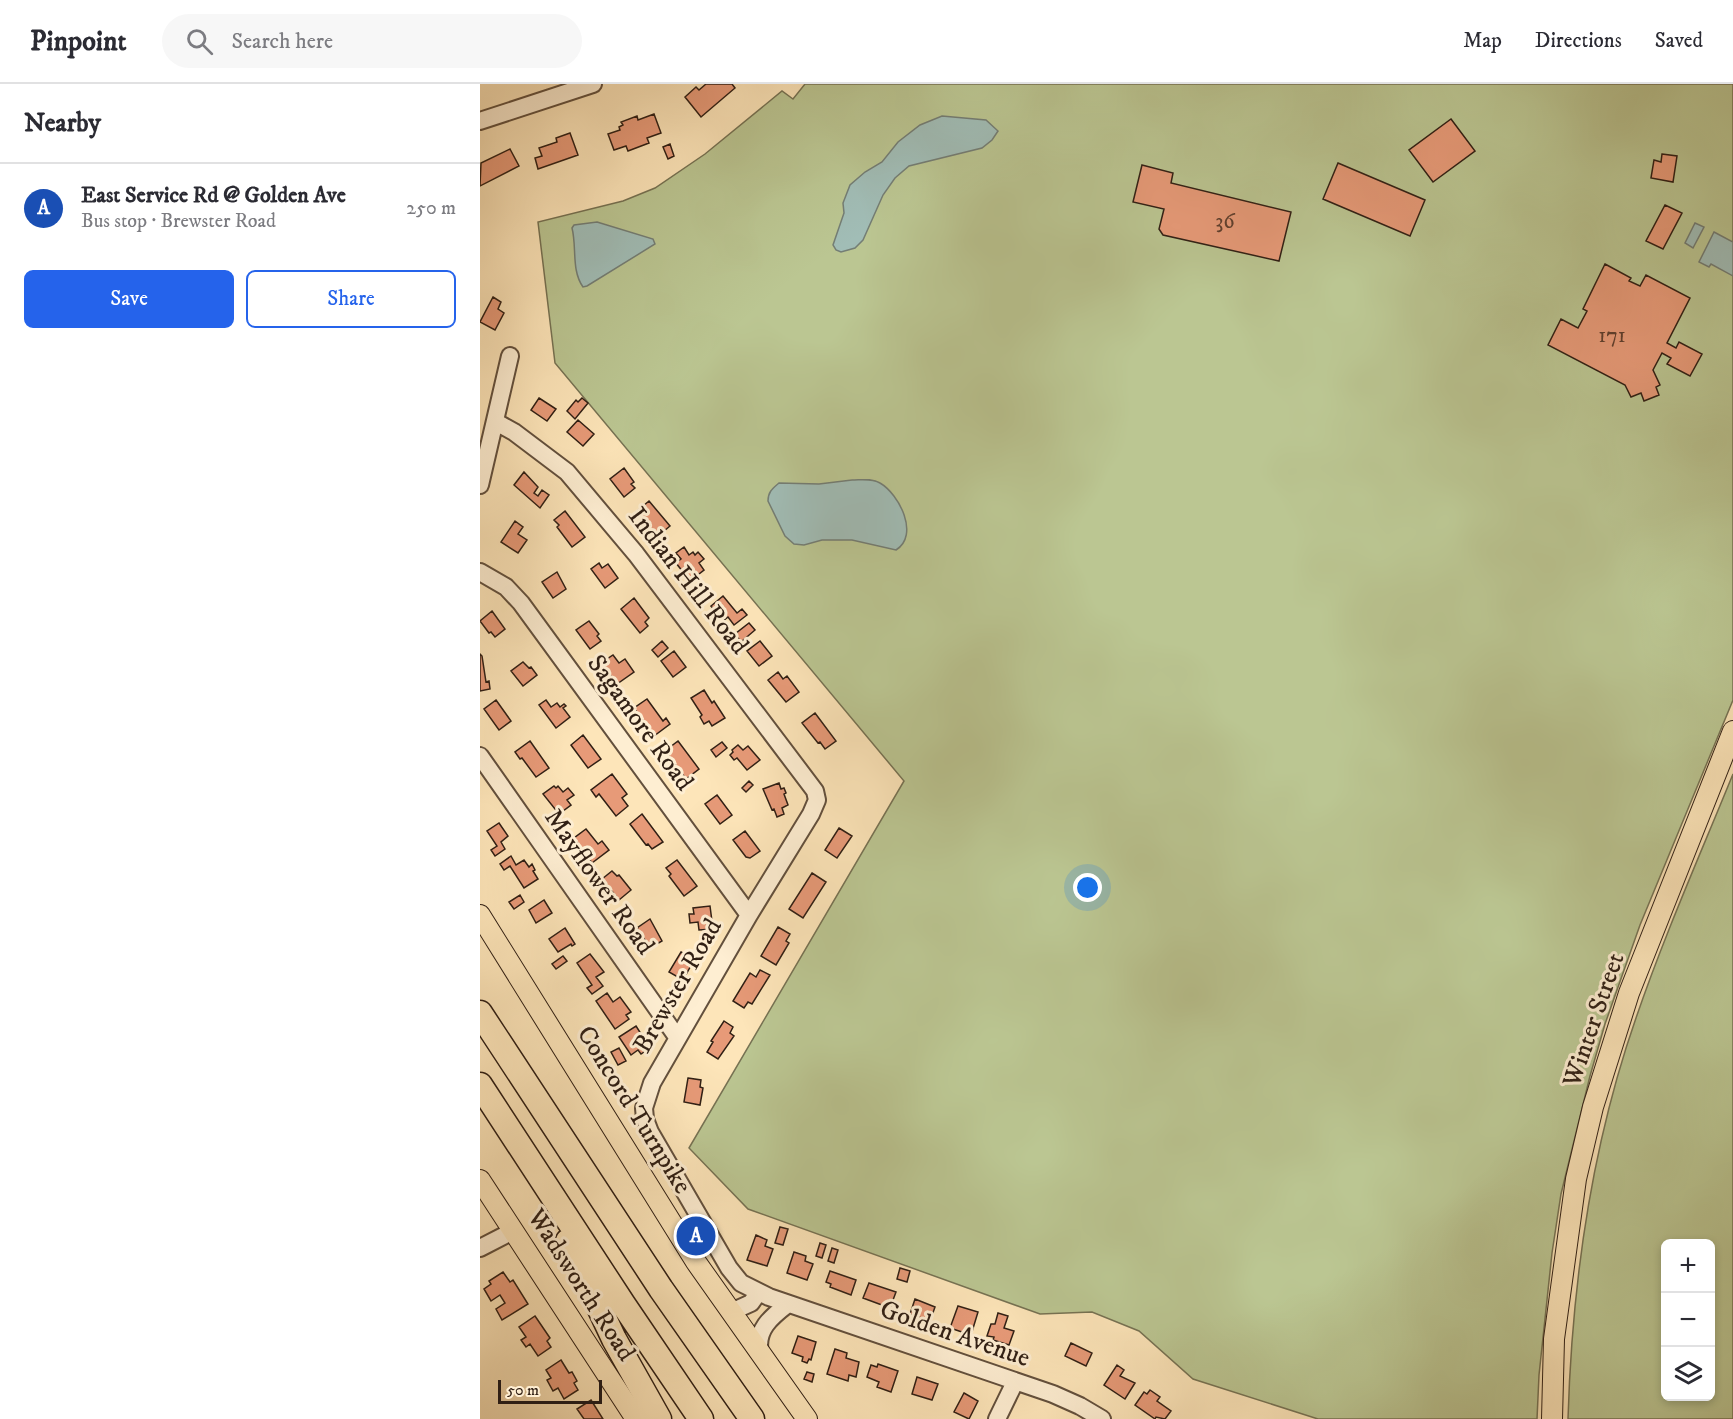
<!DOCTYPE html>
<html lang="en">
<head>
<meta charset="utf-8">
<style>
  body { margin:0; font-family:"IM FELL DW Pica",serif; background:#f7f7f7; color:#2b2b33 }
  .controls { position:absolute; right:18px; bottom:18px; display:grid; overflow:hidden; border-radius:9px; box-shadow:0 3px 9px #0003 }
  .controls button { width:54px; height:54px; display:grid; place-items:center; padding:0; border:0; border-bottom:2px solid #e1e1e2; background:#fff; color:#2b2b33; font:30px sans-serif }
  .scale { position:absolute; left:18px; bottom:15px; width:104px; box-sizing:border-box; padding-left:6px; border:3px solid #301f14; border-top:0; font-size:16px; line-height:21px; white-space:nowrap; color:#301f14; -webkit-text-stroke:4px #feeed2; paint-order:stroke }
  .you { position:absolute; left:608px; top:804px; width:21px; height:21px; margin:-15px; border:4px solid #fff; border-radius:50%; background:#1a73e8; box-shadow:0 0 0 9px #1a73e833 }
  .badge { display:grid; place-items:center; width:39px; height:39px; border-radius:50%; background:#2563eb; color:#fff; font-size:20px; font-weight:700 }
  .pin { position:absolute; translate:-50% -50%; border:3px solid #fff; box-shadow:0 2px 6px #0006 }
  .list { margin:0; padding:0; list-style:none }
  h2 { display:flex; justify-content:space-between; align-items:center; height:78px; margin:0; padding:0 24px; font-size:26px }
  h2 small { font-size:20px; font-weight:400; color:#7c7c81 }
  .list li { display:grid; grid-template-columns:39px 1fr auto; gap:18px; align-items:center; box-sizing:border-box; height:90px; padding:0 24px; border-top:2px solid #e1e1e2 }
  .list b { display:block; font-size:22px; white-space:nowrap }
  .list p { margin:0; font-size:20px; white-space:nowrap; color:#7c7c81 }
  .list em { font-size:20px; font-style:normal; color:#7c7c81 }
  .actions { display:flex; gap:12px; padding:18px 24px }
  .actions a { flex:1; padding:14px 0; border:2px solid #2563eb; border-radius:9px; text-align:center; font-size:21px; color:#2563eb }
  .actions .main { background:#2563eb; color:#fff }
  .icon { flex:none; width:33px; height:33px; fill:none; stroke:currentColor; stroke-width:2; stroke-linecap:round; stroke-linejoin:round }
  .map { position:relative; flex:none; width:1253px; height:1335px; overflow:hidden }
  header { display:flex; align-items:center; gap:36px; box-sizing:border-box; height:84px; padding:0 30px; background:#fff; border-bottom:2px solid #e1e1e2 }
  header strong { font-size:28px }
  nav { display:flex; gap:33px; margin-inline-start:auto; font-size:21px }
  .search { width:420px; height:54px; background:#f7f7f7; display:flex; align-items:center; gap:15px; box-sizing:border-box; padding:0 21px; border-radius:33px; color:#7c7c81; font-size:22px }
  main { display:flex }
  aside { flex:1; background:#fff }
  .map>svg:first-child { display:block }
  .green { fill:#bbc692; stroke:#767253; stroke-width:1.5; fill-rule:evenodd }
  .water { fill:#a1bdb6; stroke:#747e75; stroke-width:1.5 }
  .building { fill:#e79a78; stroke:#301f14; stroke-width:1.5 }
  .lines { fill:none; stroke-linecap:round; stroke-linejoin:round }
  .minor-casing { stroke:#63503d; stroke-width:20 }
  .major-casing { stroke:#301f14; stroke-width:22 }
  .highway-casing { stroke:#301f14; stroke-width:27 }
  .minor { stroke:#feeed2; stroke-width:16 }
  .major { stroke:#fde5b9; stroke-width:20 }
  .highway { stroke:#fde5b9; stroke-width:24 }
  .labels { text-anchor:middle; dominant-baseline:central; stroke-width:6; stroke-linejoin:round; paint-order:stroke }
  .number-label { font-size:22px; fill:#5e3e2d }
  .street-label { font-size:26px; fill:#301f14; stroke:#feeed2 }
</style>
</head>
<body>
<header>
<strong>Pinpoint</strong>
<div class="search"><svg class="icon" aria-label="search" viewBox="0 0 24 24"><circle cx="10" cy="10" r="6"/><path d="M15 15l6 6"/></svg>Search here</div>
<nav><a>Map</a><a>Directions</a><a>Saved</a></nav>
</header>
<main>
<aside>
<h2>Nearby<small></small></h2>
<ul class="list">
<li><span class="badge" style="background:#1a4fb4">A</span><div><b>East Service Rd @ Golden Ave</b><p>Bus stop · Brewster Road</p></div><em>250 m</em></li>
</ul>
<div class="actions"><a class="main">Save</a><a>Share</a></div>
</aside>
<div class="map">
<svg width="1253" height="1335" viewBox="0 0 1253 1335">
  <rect width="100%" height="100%" fill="#fde5b9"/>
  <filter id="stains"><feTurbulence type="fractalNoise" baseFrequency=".00333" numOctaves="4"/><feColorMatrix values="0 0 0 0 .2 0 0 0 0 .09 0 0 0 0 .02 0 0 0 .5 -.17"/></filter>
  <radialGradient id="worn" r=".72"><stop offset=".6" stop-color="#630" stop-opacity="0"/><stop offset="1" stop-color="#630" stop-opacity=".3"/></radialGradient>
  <path class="green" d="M325,0H1253V616L1160,841L1125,940L1110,992L1081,1110L1072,1169L1059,1291L1057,1335H838L713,1295L659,1247L612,1228L560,1230L268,1125L209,1064L424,697L75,279L58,138L143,117L175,104L225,70L302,7L313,15Z
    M1253,690V1335H1088C1092,1199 1111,1063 1156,934C1184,852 1220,771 1253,690ZM1186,1160H1230V1312H1186Z"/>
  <path class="water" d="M462,32L506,36L518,47L512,56L502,64L429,82L415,94L403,111L383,156L375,164L361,168L356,166L353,161L364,129L363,119L370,101L385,88L402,78L418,58L440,41Z
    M117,138L173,155L175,160L107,202L103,203C91,186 97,163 92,144L94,141Z
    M1215,139L1224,143L1213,164L1205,159Z
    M1234,148L1253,158V192L1231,180L1229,183L1219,178Z
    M372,396C381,396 392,394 400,399C419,410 440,451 416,466L372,456H342L324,461L314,460L305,452L288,417C288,408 292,405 299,399L339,400Z"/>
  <path class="building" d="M226,0H252L255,4L221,33L205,13L216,3L219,6Z
    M174,30L181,49L167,54L169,59L148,67L146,62L134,66L128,50L140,46L139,43L143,41L141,38L157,32L158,36Z
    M971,35L995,67L953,98L929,66Z
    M90,49L98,71L58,85L55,74L62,72L59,64L77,58L76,54Z
    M190,60L194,72L188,75L183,63Z
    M30,65L39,82L0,102L1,79Z
    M1182,70L1197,72L1193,98L1171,94L1174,76L1181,78Z
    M858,79L945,116L930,152L843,115Z
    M662,81L693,89L691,99L811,128L799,177L683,151L679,145L684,125L653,118Z
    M1185,121L1202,129L1183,165L1166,157Z
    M1125,180L1151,194L1149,197L1160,202L1166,191L1210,214L1187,259L1196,264L1199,258L1222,270L1210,292L1187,280L1191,274L1182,269L1173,286L1180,301L1176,303L1179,311L1164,317L1161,309L1151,313L1145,301L1068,261L1081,235L1098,244L1107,227L1103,225Z
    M13,213L21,218L18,225L24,229L15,246L0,238Z
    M59,314L76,325L67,337L51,326Z
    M102,314L108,319L95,335L87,327L96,316L98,318Z
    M98,336L114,350L103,362L87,348Z
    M144,384L154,398L151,400L155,404L144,413L130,395Z
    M44,388L58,403L54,409L58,412L62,406L69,411L60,424L34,401Z
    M169,417L190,442L177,453L156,428Z
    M85,427L105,453L92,463L77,443L79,441L74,436Z
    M35,437L43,443L38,450L47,456L38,469L21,458Z
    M204,463L209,471L213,468L215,471L218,468L224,475L219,479L224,486L210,497L196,479L201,475L196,469Z
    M119,479L122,484L128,480L138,494L125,504L111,485Z
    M77,488L86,505L73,514L62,498Z
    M243,512L257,529L262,525L267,531L254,541L248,533L243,537L231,522Z
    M154,514L169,534L165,538L168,542L160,549L141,525Z
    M12,527L25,545L15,553L11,548L9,549L0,537Z
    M109,537L119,550L117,552L121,557L110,565L96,546Z
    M269,539L275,546L261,558L255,550Z
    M182,557L188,564L178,573L172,566Z
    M280,557L292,572L279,582L267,567Z
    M194,567L206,583L193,593L181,577Z
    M0,570L2,572L6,598L9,597L10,605L0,607Z
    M133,571L139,579L145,575L154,588L137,600L121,579Z
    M43,578L49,584L51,583L57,591L43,602L31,587Z
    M298,588L303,595L307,592L319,608L306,618L288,596Z
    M224,606L232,619L234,617L245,634L232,642L229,637L224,640L220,633L222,631L211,614Z
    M167,615L183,637L186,634L190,640L174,652L154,624Z
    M16,616L31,637L19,646L4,625Z
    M66,616L71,623L77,619L80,623L84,620L86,622L83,624L90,633L76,644L59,621Z
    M335,629L356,657L345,665L340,658L338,659L322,639Z
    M103,651L121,675L108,684L91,661Z
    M50,657L69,684L56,693L42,674L40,675L35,668Z
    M198,657L219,685L206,695L185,667Z
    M242,658L247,664L236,673L231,666Z
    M258,661L263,666L268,662L280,676L267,686L257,674L254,676L250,671L253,668L252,666Z
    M132,690L147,710L142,714L148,722L136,732L119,710L116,713L111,706Z
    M269,697L273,701L266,708L262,704Z
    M299,699L301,705L304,704L306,709L304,710L308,721L302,724L304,730L297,733L294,725L292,726L283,705Z
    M74,702L76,704L78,702L83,708L88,704L94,711L87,716L91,721L79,730L63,710Z
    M237,711L252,731L240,740L225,720Z
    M162,730L183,758L172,765L168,760L166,761L150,740Z
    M19,739L28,752L21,758L25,765L15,772L11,766L17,762L7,747Z
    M359,744L372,752L357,774L345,766Z
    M106,745L118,760L122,757L129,766L112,779L94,754Z
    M265,747L280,767L270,774L266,773L253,756Z
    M31,772L36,781L44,776L49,783L52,780L55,786L53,787L58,795L44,804L30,782L24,786L20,780Z
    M197,776L217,802L204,812L189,792L191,790L186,784Z
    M132,787L137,792L139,791L151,806L139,816L122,795Z
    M332,789L346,798L323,834L309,825Z
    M40,811L44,818L34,825L29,818Z
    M64,816L72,829L56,839L49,826Z
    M230,822L233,845L219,846L218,838L210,839L209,830H214L213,824Z
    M170,835L182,857L170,864L157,844Z
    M298,843L310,850L306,857L309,859L296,881L281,872Z
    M85,844L95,860L92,862L91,860L78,868L69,855Z
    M201,868L214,876L203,896L189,888Z
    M110,870L124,888L116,893L123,902L112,910L107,904L112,901L97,879Z
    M83,872L87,877L76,885L72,880Z
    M280,886L290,891L272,920L268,918L264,924L253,917L270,889L276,893Z
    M127,909L133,918L140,913L151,928L146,931L149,935L135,945L116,917Z
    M244,937L253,943L250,949L254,952L238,975L227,968L233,958L231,957Z
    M156,942L163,953L160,955L167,966L161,970L158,966L151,971L139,953Z
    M139,964L146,977L138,981L131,968Z
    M208,994L221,996L220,1003L223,1004L220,1021L204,1018Z
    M300,1143L308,1145L303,1161L295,1159Z
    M276,1151L287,1156L285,1162L293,1165L287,1182L267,1176Z
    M340,1159L346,1161L342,1174L336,1172Z
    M352,1164L358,1166L354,1179L348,1177Z
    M314,1168L326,1172L325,1177L333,1180L327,1196L307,1189Z
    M420,1184L430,1187L427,1198L417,1195Z
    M350,1187L376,1196L371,1211L350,1203L351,1200L346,1198Z
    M23,1188L30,1198L33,1196L48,1220L22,1236L16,1225L25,1219L20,1211L11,1217L4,1205L11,1200L9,1197Z
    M389,1199L416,1208L410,1224L383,1214Z
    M435,1215L455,1223L450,1237L430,1230Z
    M478,1222L498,1228L491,1251L470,1244Z
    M518,1229L528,1232L524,1244L534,1247L529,1261L513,1256L514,1253L507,1252L511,1240H515Z
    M55,1232L70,1254L67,1257L71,1263L58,1272L50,1260L46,1263L41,1256L46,1253L39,1243Z
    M318,1252L336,1258L331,1276L329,1275L327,1279L322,1277L323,1273L312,1269Z
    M591,1259L612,1269L606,1282L585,1272Z
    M355,1265L367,1269L366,1274L379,1278L376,1293L369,1291L368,1297L347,1290Z
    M81,1276L89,1289L92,1288L97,1297L94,1299L98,1306L84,1315L78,1304L73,1307L67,1296L71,1294L66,1286Z
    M398,1280L418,1287L411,1308L397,1303L399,1298L387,1293L391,1281L397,1283Z
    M637,1281L644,1286L640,1292L655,1299L645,1315L624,1301Z
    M327,1288L334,1290L332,1298L324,1295Z
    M437,1293L458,1300L452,1316L432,1310Z
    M670,1306L680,1313L677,1317L691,1327L685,1335L676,1333L675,1335L655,1321L664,1308L667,1310Z
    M484,1309L498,1317L489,1335L474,1328Z
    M111,1316L123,1335H104L97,1325Z"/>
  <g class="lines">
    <defs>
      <path id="minor" d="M0,37L113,0
        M16,338L34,348L87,388L156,470L335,707L337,716L331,730L269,831L172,999L164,1024L165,1035L170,1048L249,1184L261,1199L289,1213L573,1310L600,1322L622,1335
        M0,401L30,272
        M0,488L26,503L41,519L269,831
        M0,672L197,953
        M0,1164L33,1147
        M251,1228L271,1219L278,1209
        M280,1269C275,1246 291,1233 308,1220
        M517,1335L535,1298"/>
      <path id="major" d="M0,831L216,1178L327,1335
        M0,1096L156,1335
        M1072,1335L1074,1255L1096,1095L1113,1023L1149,909L1253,647"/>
      <path id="highway" d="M0,929L181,1205L272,1335
        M0,1001L143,1220L221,1335
        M88,1157L134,1255L179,1335"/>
    </defs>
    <use href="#minor" class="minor-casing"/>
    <use href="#major" class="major-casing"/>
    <use href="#highway" class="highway-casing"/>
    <use href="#minor" class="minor"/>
    <use href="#major" class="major"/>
    <use href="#highway" class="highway"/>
  </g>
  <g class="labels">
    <g class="number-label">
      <text x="745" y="137">36</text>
      <text x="1132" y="251">171</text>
    </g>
    <g class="street-label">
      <text transform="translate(208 497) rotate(52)">Indian Hill Road</text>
      <text transform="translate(160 639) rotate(54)">Sagamore Road</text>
      <text transform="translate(119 798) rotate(55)">Mayflower Road</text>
      <text transform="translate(198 902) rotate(-60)">Brewster Road</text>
      <text transform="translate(1114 936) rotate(-71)">Winter Street</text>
      <text transform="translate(154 1026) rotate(58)">Concord Turnpike</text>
      <text transform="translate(101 1201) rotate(57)">Wadsworth Road</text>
      <text transform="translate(475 1250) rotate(19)">Golden Avenue</text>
    </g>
  </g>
  <rect width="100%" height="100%" filter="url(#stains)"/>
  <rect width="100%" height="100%" fill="url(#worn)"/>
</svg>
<div class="controls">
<button>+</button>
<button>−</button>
<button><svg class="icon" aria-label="layers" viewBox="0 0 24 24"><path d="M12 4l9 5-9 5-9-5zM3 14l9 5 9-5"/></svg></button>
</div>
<div class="scale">50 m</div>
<div class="you"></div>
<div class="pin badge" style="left:216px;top:1152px;background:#1a4fb4">A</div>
</div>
</main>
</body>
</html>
